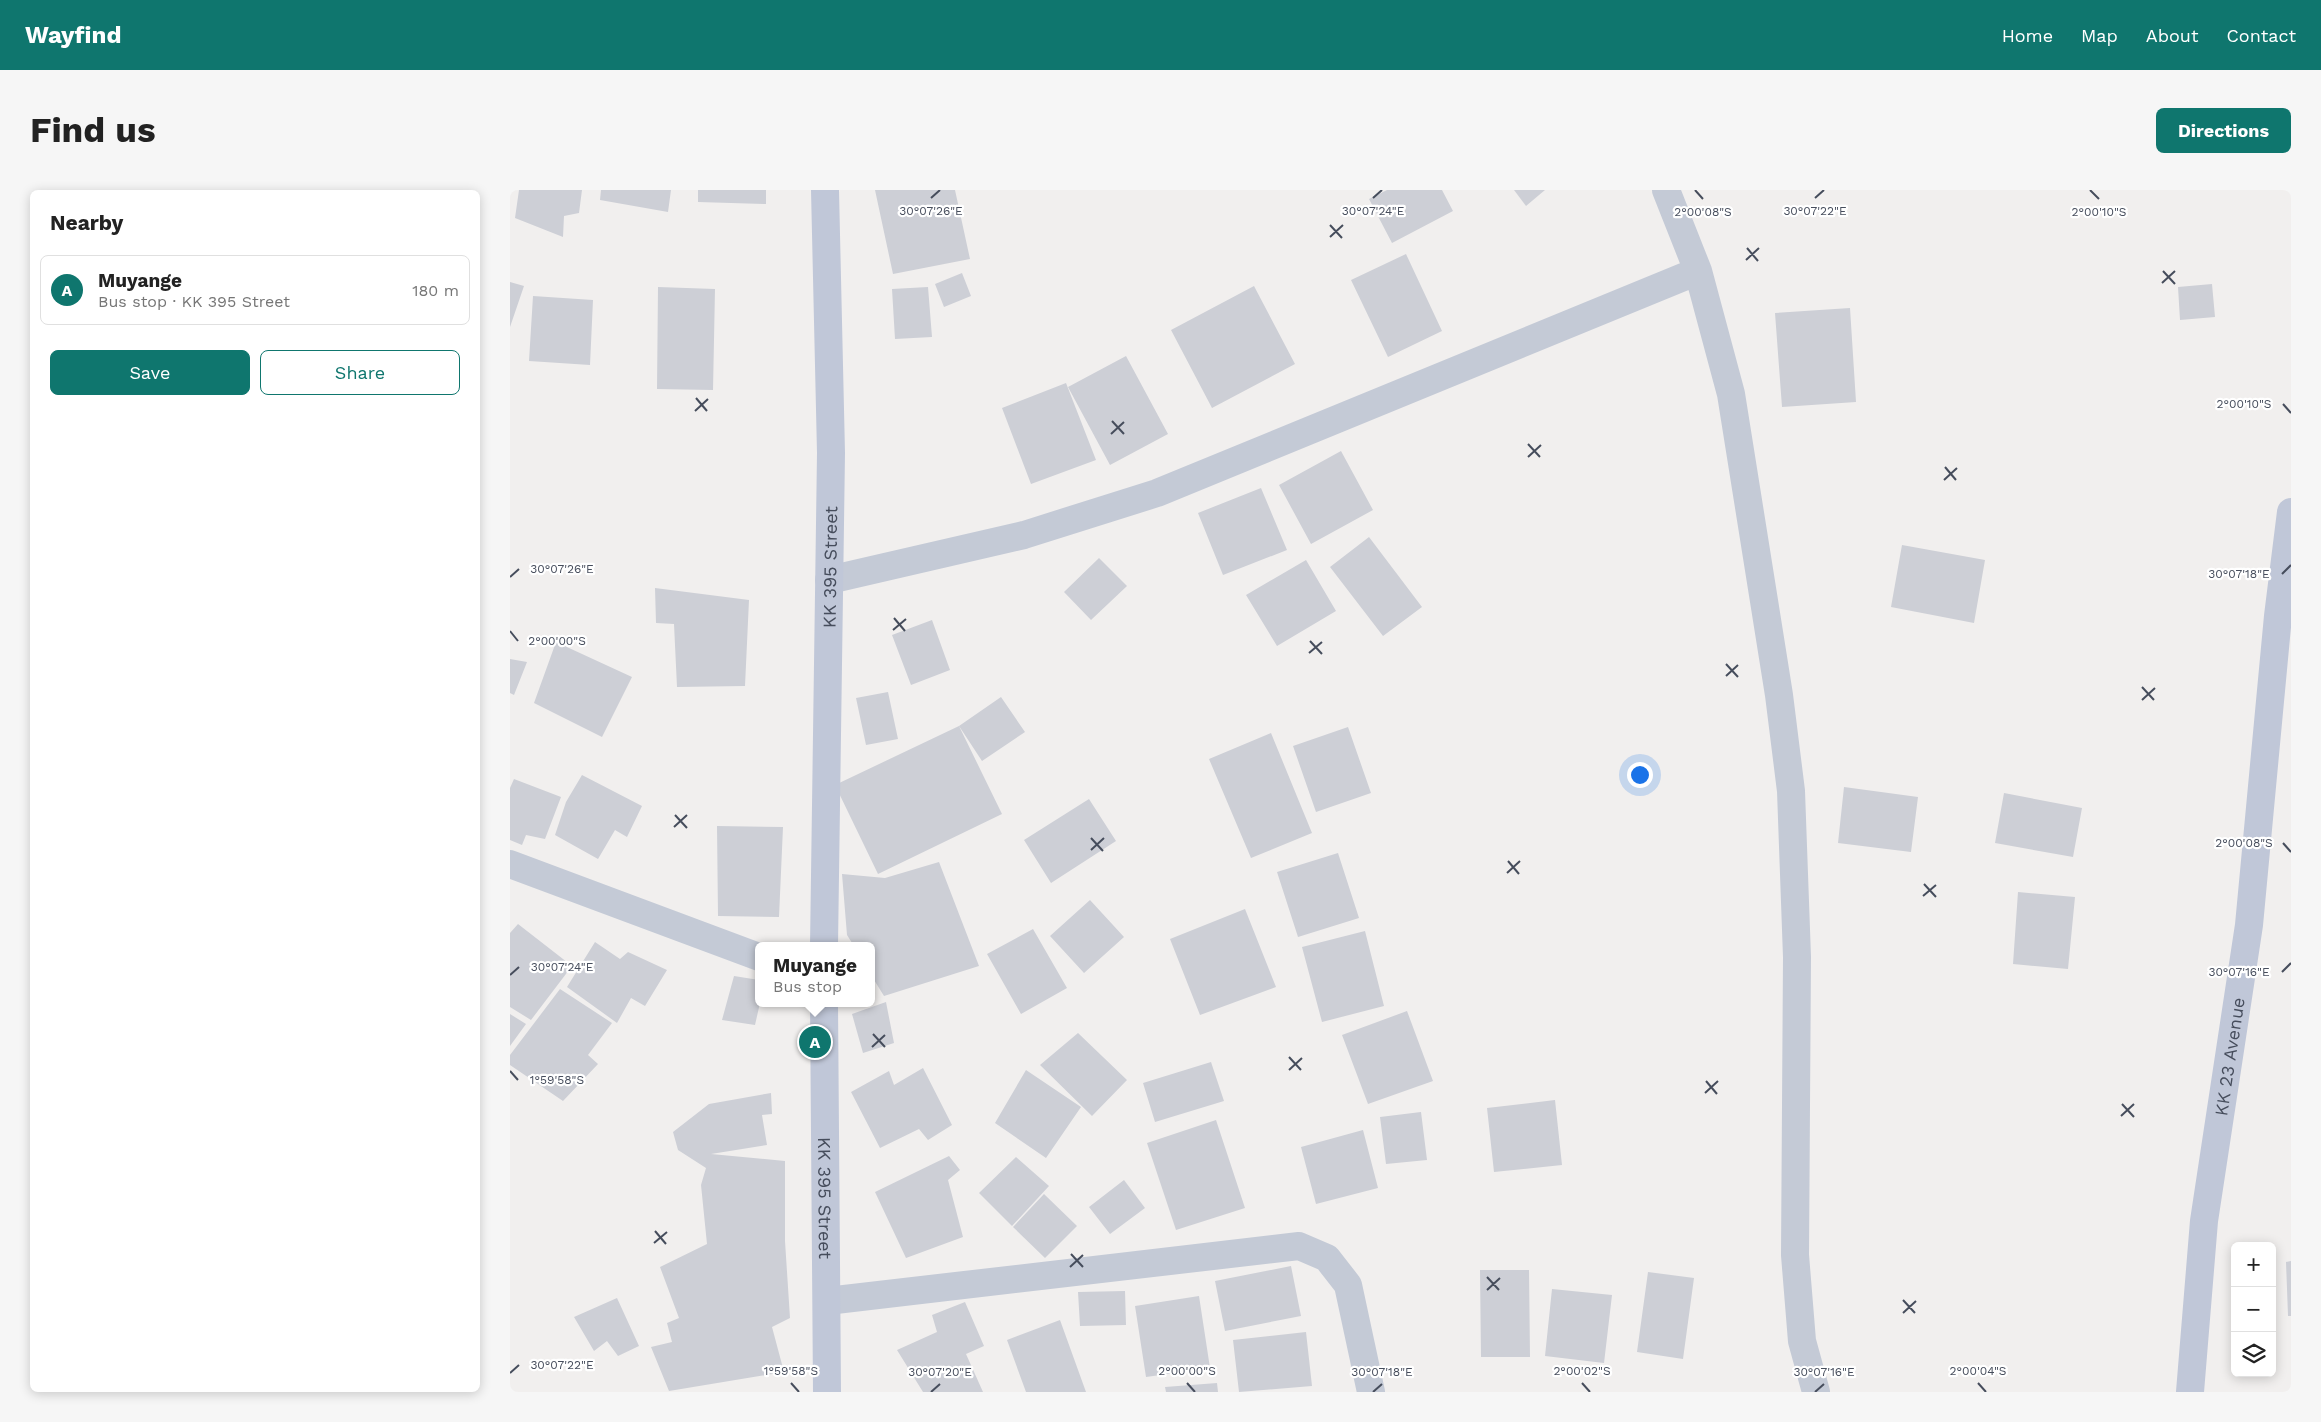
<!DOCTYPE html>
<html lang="en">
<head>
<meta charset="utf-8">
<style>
  body { margin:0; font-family:"Work Sans",sans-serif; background:#f6f6f6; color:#222 }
  .controls { position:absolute; right:15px; bottom:15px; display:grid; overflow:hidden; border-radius:8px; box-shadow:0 2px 12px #0003 }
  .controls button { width:45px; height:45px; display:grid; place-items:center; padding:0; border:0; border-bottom:1px solid #e0e0e0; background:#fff; color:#222; font:25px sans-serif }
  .you { position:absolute; left:1129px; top:584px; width:18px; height:18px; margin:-12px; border:4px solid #fff; border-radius:50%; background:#1a73e8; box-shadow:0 0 0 8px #1a73e833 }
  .badge { display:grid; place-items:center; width:32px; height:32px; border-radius:50%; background:#0f766e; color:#fff; font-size:16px; font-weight:700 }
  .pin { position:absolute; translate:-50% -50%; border:2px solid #fff; box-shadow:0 1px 5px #0006 }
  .popup { position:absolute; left:245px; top:752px; width:120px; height:65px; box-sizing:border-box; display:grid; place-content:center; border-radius:8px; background:#fff; filter:drop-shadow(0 1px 4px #0005); font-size:16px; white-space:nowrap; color:#767676 }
  .popup b { font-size:19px; color:#222 }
  .popup::after { content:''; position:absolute; left:50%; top:100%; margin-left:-10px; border:10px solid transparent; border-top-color:#fff }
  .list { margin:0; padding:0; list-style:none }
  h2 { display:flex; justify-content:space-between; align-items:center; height:65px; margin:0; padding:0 20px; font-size:21px }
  h2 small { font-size:16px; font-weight:400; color:#767676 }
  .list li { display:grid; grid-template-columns:32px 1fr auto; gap:15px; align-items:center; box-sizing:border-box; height:70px; margin:0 10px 10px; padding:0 10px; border:1px solid #e0e0e0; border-radius:8px }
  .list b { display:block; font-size:19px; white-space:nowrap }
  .list p { margin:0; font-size:16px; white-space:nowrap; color:#767676 }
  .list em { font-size:16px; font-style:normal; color:#767676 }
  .actions { display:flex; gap:10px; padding:15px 20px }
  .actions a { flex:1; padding:11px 0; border:1px solid #0f766e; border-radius:8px; text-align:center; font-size:18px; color:#0f766e }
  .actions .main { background:#0f766e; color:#fff }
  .icon { flex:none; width:28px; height:28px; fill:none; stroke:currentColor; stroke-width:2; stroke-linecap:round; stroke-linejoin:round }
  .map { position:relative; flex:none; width:1781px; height:1202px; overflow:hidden; border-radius:8px }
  header { display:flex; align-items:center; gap:30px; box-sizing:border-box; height:70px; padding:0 25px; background:#0f766e; color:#fff }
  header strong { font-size:24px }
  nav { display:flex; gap:28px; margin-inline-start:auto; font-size:18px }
  .intro { display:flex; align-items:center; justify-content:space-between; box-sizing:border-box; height:120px; padding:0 30px }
  h1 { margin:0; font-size:35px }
  .button { padding:12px 22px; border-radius:8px; background:#0f766e; color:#fff; font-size:18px; font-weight:700 }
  main { display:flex; gap:30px; padding:0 30px }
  aside { flex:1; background:#fff; border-radius:8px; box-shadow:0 2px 12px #0003 }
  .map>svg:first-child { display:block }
  .building { fill:#cdcfd6 }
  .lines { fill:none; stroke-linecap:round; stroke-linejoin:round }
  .street { stroke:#c4cad6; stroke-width:28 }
  .secondary { stroke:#c0c7d8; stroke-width:28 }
  .ticks { fill:none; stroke:#464d5c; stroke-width:2 }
  .labels { text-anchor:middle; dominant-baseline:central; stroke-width:4.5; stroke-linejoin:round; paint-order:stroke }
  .street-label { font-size:18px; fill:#464d5c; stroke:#fff }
  .ticks-label { font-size:12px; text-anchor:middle; fill:#464d5c; stroke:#fff; stroke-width:4.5; stroke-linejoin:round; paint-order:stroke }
</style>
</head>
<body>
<header>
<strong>Wayfind</strong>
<nav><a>Home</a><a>Map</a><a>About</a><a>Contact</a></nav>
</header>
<div class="intro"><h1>Find us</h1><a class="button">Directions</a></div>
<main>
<aside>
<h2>Nearby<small></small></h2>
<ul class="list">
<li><span class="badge">A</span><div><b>Muyange</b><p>Bus stop · KK 395 Street</p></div><em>180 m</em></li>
</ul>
<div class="actions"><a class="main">Save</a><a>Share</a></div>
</aside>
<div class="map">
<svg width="1781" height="1202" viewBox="0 0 1781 1202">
  <rect width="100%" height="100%" fill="#f1efee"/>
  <path class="building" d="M9,0H72L69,23L54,26L53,47L5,28Z
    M91,0H161L158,22L90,10Z
    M188,0H256V14L188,12Z
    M365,0H445L460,69L383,84Z
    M877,0H932L943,21L882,53L859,9Z
    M1004,0H1035L1016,16Z
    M896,64L932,141L878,167L841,90Z
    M452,83L461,106L434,117L425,94Z
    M0,92L14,96L0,137Z
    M1702,94L1705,127L1670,130L1668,97Z
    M744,96L785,174L702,218L661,140Z
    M148,97L205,99L203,200L147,199Z
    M418,97L422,147L385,149L382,99Z
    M23,106L83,110L80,175L19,171Z
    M1340,118L1346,212L1272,217L1265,123Z
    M616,166L658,244L600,275L558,197Z
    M556,193L586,270L521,294L492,218Z
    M831,261L863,320L801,354L769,295Z
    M751,298L777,360L713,385L688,323Z
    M859,347L912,417L873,446L820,377Z
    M1392,355L1475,370L1464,433L1381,417Z
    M589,368L617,396L581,430L554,402Z
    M796,370L826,421L767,456L736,405Z
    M145,398L239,410L235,496L167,497L164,434L146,433Z
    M422,430L440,480L401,495L382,445Z
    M46,452L122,487L92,547L24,513Z
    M0,469L17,472L4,505L0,503Z
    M378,502L388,549L356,555L346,508Z
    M491,507L515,542L472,571L449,536Z
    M449,536L492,624L368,684L325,595Z
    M838,537L861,603L806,622L783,556Z
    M761,543L802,643L741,668L699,569Z
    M72,585L132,616L117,647L105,640L88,669L45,645L56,612Z
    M4,589L51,607L35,649L16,645L12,655L0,650V598Z
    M1334,597L1408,607L1401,662L1328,653Z
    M1494,603L1572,618L1563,667L1485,653Z
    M579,609L606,651L541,693L514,650Z
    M207,636L273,637L269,727L208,726Z
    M828,663L849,728L788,747L767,682Z
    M429,672L469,776L374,806L361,785V756H344L337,745L332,684L375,688Z
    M1508,702L1565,707L1558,779L1503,774Z
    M580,710L614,747L574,783L540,746Z
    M735,719L766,797L690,825L660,749Z
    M8,734L62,776L21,830L0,817V743Z
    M523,739L557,798L511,824L477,764Z
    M855,741L874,816L812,832L792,757Z
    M85,752L110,769L118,762L157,780L135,816L121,808L107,833L57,797Z
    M224,786L249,790L250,813L245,835L212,830Z
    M50,799L102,833L78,865L88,874L53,911L0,875V865Z
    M376,812L384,853L353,863L342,824Z
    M897,821L923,891L858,914L832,845Z
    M0,824L16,834L0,856Z
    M568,843L617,890L582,926L530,875Z
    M701,872L714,911L645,932L633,893Z
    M413,878L442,935L418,950L409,939L370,958L341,902L379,881L384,895Z
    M516,880L571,917L536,968L485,933Z
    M261,903L262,924L252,925L257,955L201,964L275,971V1051L280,1128L262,1137L274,1182L159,1201L141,1157L162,1152L157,1133L169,1128L150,1077L197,1054L191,995L196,978L168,960L163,942L199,914Z
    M1045,910L1052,975L984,982L977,918Z
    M911,922L917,970L876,974L870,927Z
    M706,930L735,1018L666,1040L637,953Z
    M853,940L868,998L806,1014L791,957Z
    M439,966L450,980L438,990L453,1047L396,1068L365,1002Z
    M506,967L539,996L502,1036L469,1003Z
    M614,990L635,1018L600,1044L579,1017Z
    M534,1004L567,1036L535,1068L503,1037Z
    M1781,1071V1126H1778L1776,1072Z
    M781,1076L791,1126L715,1141L705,1091Z
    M970,1080H1019L1020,1167H971Z
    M1138,1082L1184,1088L1173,1169L1127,1162Z
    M1042,1099L1102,1105L1094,1173L1035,1166Z
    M615,1101L616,1135L570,1136L568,1102Z
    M689,1106L700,1178L636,1187L625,1116Z
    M107,1108L129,1156L108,1166L97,1151L84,1161L64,1127Z
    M455,1112L474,1156L456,1164L473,1202H413L387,1160L427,1142L422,1125Z
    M550,1130L576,1202H516L497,1150Z
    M796,1142L802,1196L729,1202L723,1150Z
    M707,1193L708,1202H656L655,1197Z"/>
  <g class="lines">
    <path class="street" d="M1156,0L1188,81L1221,204L1269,505L1281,601L1287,767L1285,1065L1292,1151L1306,1202
      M319,390L514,345L647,303L1188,81
      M0,674L249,767
      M317,1111L789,1056L817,1068L838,1095L861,1202"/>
    <g class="secondary">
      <path id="s1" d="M314,756L321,263L315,0"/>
      <path id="s2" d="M314,813L317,1202"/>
      <path id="s3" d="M1680,1202L1694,1031L1739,735L1768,426L1781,322"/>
    </g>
  </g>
  <path class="ticks" d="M1185,0L1193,9M1580,0L1589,9M421,8L430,0M863,8L872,0M1305,8L1314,0M820,35L832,48M820,47L833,35M1237,58L1248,71M1236,70L1249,58M1653,81L1665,94M1652,93L1665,81M186,208L197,221M1773,214L1781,223M185,221L198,209M602,231L614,244M601,244L614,232M1018,254L1030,267M1018,267L1031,255M1435,277L1446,290M1434,290L1447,278M1772,384L1781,375M0,387L9,379M384,428L395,441M383,440L396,429M0,441L8,451M800,451L812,464M799,463L812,452M1216,474L1228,487M1216,486L1228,475M1632,497L1644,510M1632,510L1645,498M165,625L177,638M164,637L177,625M581,648L593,661M1773,653L1781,662M581,660L594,648M998,671L1009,684M997,683L1010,671M1414,694L1426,707M1413,706L1426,695M1772,782L1781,773M0,785L9,777M363,844L375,857M362,857L375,845M779,867L791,880M779,880L792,868M0,881L8,890M1196,891L1207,904M1195,903L1208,891M1612,914L1624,927M1611,926L1624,914M145,1041L156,1054M144,1053L157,1042M561,1064L573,1077M560,1077L573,1065M977,1087L989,1100M977,1100L990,1088M1393,1110L1405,1123M1393,1123L1406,1111M0,1183L9,1175M281,1193L289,1202M677,1193L685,1202M1072,1193L1080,1202M1468,1193L1476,1202M421,1202L430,1194M863,1202L872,1194M1305,1202L1314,1194"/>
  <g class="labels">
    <g class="street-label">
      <text stroke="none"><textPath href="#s1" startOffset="379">KK 395 Street</textPath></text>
      <text stroke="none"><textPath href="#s3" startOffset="338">KK 23 Avenue</textPath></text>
      <text stroke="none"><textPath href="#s2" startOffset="195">KK 395 Street</textPath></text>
    </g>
  </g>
  <g class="ticks-label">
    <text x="421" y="25">30°07'26"E</text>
    <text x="863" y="25">30°07'24"E</text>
    <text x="1305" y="25">30°07'22"E</text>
    <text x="1193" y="26">2°00'08"S</text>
    <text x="1589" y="26">2°00'10"S</text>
    <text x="1734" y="218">2°00'10"S</text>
    <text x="52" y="383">30°07'26"E</text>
    <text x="1729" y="388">30°07'18"E</text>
    <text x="47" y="455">2°00'00"S</text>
    <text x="1734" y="657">2°00'08"S</text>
    <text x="52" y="781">30°07'24"E</text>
    <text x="1729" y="786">30°07'16"E</text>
    <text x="47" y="894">1°59'58"S</text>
    <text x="52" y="1179">30°07'22"E</text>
    <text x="281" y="1185">1°59'58"S</text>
    <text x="677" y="1185">2°00'00"S</text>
    <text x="1072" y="1185">2°00'02"S</text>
    <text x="1468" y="1185">2°00'04"S</text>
    <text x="430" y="1186">30°07'20"E</text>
    <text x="872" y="1186">30°07'18"E</text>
    <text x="1314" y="1186">30°07'16"E</text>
  </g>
</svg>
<div class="controls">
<button>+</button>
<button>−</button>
<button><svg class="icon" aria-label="layers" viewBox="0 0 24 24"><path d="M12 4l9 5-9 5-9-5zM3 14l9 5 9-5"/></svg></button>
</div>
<div class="you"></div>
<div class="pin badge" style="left:305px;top:852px">A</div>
<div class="popup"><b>Muyange</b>Bus stop</div>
</div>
</main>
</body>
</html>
